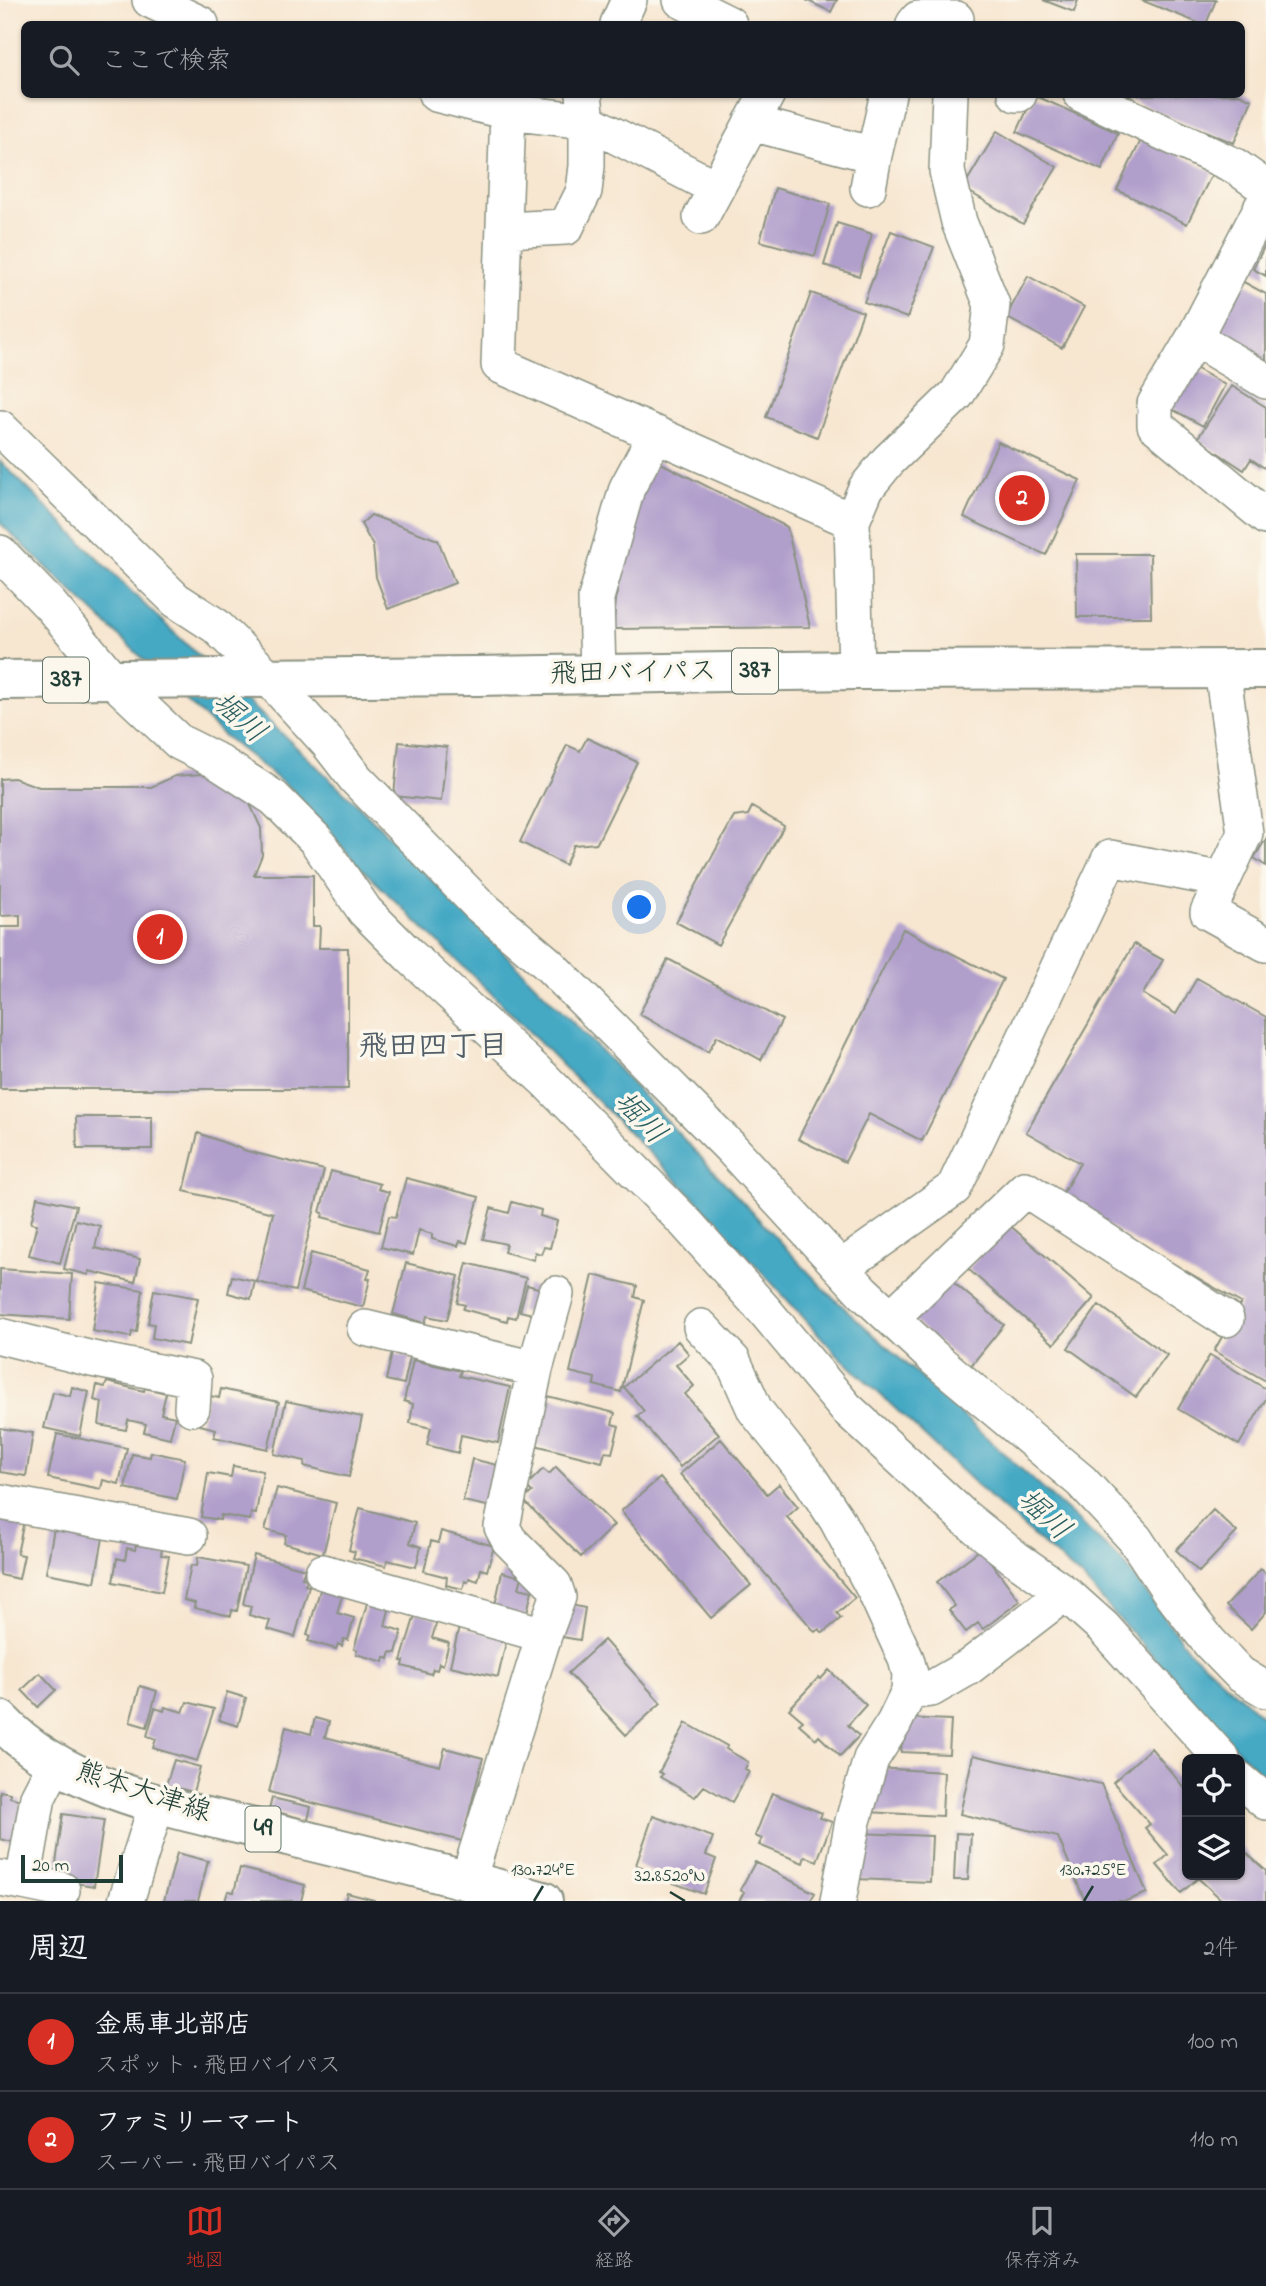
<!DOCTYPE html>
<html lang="ja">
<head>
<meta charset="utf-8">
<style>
  body { margin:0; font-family:"Indie Flower","Klee One",sans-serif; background:#242831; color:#f1f3f6 }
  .controls { position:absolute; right:21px; bottom:21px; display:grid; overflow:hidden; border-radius:10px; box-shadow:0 2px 5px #0004 }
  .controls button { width:63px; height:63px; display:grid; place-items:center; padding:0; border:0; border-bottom:2px solid #363941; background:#171b24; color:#f1f3f6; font:35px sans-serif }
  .scale { position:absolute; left:21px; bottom:18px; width:102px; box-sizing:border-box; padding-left:7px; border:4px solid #1f3d34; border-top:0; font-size:19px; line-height:24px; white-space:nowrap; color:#1f3d34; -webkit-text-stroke:5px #fbf7ec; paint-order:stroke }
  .you { position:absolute; left:640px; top:908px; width:24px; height:24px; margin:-18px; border:5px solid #fff; border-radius:50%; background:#1a73e8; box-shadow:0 0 0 10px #1a73e833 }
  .badge { display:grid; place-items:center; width:46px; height:46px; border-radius:50%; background:#d93025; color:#fff; font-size:23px; font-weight:700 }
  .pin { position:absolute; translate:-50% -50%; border:4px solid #fff; box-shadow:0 2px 7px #0006 }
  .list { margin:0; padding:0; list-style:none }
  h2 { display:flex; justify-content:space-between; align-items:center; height:91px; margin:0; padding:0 28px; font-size:30px }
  h2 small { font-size:23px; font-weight:400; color:#9ea1a6 }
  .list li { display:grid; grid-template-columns:46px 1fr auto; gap:21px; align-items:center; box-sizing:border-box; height:98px; padding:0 28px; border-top:2px solid #363941 }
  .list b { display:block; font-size:26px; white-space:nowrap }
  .list p { margin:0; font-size:23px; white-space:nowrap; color:#9ea1a6 }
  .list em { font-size:23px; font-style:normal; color:#9ea1a6 }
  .icon { flex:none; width:38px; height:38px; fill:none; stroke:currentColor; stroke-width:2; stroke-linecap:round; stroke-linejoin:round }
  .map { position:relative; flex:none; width:1266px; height:1901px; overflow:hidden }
  .search { position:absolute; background:#171b24; box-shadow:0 2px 5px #0004; left:21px; right:21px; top:21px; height:77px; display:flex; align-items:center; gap:18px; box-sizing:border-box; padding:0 24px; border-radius:10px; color:#9ea1a6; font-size:26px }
  .sheet { height:287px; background:#171b24 }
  nav { display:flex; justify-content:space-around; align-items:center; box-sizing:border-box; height:98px; border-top:2px solid #363941; background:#171b24; font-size:19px; color:#9ea1a6 }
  nav a { display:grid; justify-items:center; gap:4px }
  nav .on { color:#d93025 }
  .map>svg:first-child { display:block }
  .water { fill:#44a9c4; stroke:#32737c; stroke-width:2 }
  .building { fill:#b09ecb }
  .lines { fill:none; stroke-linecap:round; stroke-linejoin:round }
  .minor-casing { stroke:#8b9282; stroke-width:38 }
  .major-casing { stroke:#8b9282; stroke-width:42 }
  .highway-casing { stroke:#8b9282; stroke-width:42 }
  .minor { stroke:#fff; stroke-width:35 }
  .major { stroke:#fff; stroke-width:38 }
  .highway { stroke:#fff; stroke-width:38 }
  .ticks { fill:none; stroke:#1f3d34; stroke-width:2.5 }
  .labels { text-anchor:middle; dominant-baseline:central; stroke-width:7; stroke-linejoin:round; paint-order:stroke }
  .shield { fill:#fbf7ec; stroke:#61756b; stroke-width:2 }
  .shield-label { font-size:26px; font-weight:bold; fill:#1f3d34 }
  .street-label { font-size:28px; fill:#1f3d34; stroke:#fbf7ec }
  .water-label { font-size:30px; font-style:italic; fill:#2a5d5f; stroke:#fbf7ec }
  .neighbourhood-label { font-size:30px; font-weight:bold; fill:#525f69; stroke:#fbf7ec }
  .ticks-label { font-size:18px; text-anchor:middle; fill:#1f3d34; stroke:#fbf7ec; stroke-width:7; stroke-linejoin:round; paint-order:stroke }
</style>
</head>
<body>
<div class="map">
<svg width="1266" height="1901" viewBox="0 0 1266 1901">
  <rect width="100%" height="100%" fill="#fbf7ec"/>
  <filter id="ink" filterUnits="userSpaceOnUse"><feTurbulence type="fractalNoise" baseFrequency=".0143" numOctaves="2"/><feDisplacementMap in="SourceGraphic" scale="14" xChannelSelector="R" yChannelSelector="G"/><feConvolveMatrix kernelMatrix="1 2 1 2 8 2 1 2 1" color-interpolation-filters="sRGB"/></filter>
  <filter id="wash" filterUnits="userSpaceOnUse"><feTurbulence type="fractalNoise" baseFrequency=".00686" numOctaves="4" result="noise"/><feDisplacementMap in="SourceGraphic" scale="28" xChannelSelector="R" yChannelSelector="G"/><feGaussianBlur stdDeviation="1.57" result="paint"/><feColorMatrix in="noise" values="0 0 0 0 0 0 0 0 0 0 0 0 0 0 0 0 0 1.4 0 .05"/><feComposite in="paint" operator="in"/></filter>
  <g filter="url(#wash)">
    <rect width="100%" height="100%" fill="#f7e6d0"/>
    <path class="water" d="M0,461L149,609L360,807L603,1053L827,1292L1122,1561L1189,1650L1266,1720V1777L1244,1757L1083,1579L999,1506L834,1351L699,1203L490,992L359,866L292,790L223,735L0,523Z"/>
    <g id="blocks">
      <path class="building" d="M806,0H837L831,12Z
        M1043,0H1078L1074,12Z
        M1141,0H1216L1206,24H1201Z
        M1239,94L1252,100L1234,143L1117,95Z
        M1034,95L1118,133L1102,170L1017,132Z
        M997,131L1057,167L1023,224L963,188Z
        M1142,138L1213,172L1187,224L1117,190Z
        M775,188L830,204L815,256L760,241Z
        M837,223L872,234L859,276L824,265Z
        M891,231L934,247L907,318L864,302Z
        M1266,243V276L1253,269Z
        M1028,276L1084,307L1062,348L1006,317Z
        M1240,280L1266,294V371L1212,332Z
        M811,293L863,312L817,437L766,417Z
        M1192,366L1225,385L1203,426L1168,407Z
        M1232,386L1266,407V469L1251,459L1244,470L1197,439Z
        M998,442L1080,480L1046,555L964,517Z
        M657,461L787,527L810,627L613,629L624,526Z
        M371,515L438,540L455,583L388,609L376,577L373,546L361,524Z
        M1076,554H1150L1151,617H1077Z
        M587,738L637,762L597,843L574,845L565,865L520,842L567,745L580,751Z
        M399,742L447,747L441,801L394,796Z
        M203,774L229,784L249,802L261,828L262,855L254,875H313V926H320L319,948H348V1089H0V927H20V915L0,916V779L14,778L39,787H151L175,776Z
        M752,807L784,826L718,945L676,922L734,817L748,815Z
        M1266,839V866L1254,858Z
        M903,929L1003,979L922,1141L869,1114L845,1162L798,1139Z
        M1134,944L1163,960L1143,994L1176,1014L1197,978L1266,1017V1381L1214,1351L1241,1303L1060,1198L1080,1163L1026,1132Z
        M668,959L782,1020L761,1060L717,1036L708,1052L639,1014Z
        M76,1117H152V1149H77Z
        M198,1133L247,1151L324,1170L295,1291L257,1282L273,1213L184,1191Z
        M331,1171L380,1184L378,1189L389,1192L379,1232L322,1217L323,1213L320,1212Z
        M406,1178L479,1197L467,1243L460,1241L458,1246L432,1239V1234L419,1230L413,1255L381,1247L389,1216L396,1217Z
        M37,1197L76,1206L60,1263L29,1255L37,1224L31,1223Z
        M512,1202L541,1210L540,1216L557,1221L550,1248L544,1247L541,1254L535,1252L534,1260L504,1252L506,1244L483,1239L491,1208L509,1213Z
        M76,1220L100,1226L95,1248L140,1259L135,1282L89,1271V1275L64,1269Z
        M1007,1223L1094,1298L1054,1344L968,1269Z
        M311,1253L370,1269L367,1279H370L363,1307L301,1291Z
        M406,1263L459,1276L447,1320L427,1316L425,1323L393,1314Z
        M467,1263L526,1278L516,1318L508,1316L507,1321L463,1309L465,1305L457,1303Z
        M0,1269L72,1274L69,1319L0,1314Z
        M593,1275L637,1286L635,1297L644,1300L621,1392L594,1385L595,1378L570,1372Z
        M232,1276L255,1281L251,1299L228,1293Z
        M947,1277L1004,1325L969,1368L911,1319Z
        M99,1283L143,1290L137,1332L132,1331L131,1337L92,1331Z
        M527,1285L546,1290L540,1316L520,1311Z
        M154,1290L198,1298L188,1345L152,1338L154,1324L148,1323Z
        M1099,1305L1167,1355L1136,1397L1068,1348Z
        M678,1341L689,1354L676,1365L694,1386L685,1394L719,1434L680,1467L637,1416L644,1411L624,1387Z
        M392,1353L410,1357L404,1384L386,1380Z
        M1210,1355L1266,1389V1399L1239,1445L1178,1409Z
        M413,1360L461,1371L459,1376L510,1387L498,1443L461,1435L458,1453L427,1445L431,1428L410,1423L413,1404L404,1401Z
        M107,1382L144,1391L145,1388L166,1393L161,1414L175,1417L170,1438L144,1432L146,1424L128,1420L126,1430L99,1425L102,1402L94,1400L97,1385L105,1387Z
        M72,1387L89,1392L80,1436L44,1428L53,1392L70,1396Z
        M221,1389L279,1402L268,1449L214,1437L216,1429L200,1425L206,1395L219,1398Z
        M547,1396L615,1413L612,1424L619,1426L612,1453L605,1452L602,1462L535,1445Z
        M286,1401L362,1417L349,1477L304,1466L305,1461L274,1454Z
        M0,1428L33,1433L26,1476L0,1472Z
        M57,1434L127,1448L119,1484L103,1480L101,1489L48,1478Z
        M721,1439L767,1494L779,1484L798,1507L787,1517L855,1598L837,1613L841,1618L823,1633L819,1629L815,1632L680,1474Z
        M151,1452L185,1459L177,1499L125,1488L132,1454L150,1457Z
        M472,1459L501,1466L492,1507L463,1501Z
        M233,1466L263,1471L256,1514L251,1513L250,1520L221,1515L220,1520L201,1517L208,1473L231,1477Z
        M556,1467L614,1525L581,1557L523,1500L532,1492L526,1486L543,1469L549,1474Z
        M660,1478L751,1585L711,1618L621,1511Z
        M277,1488L336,1503L323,1554L284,1543L286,1535L265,1530Z
        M360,1508L415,1523L410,1543L421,1547L416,1567L387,1560L386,1566L353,1558L355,1552L349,1550Z
        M1213,1510L1237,1532L1199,1572L1176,1550Z
        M0,1517L24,1521L17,1554L24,1555L19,1579L0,1575Z
        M54,1528L103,1538L95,1582L46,1573Z
        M441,1531L494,1546L487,1571L481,1569L478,1581L469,1578L468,1582L465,1581L463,1589L446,1585L447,1577L424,1571L431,1541L438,1543Z
        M136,1544L162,1549L161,1555L169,1556L162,1592L113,1582L117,1558L125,1560L127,1548L135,1550Z
        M981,1549L1020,1601L983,1629L978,1623L966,1632L949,1610L955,1606L937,1582Z
        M254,1555L305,1569L302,1578L307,1579L305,1585L309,1586L295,1637L267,1629L270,1621L249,1615L251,1606L243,1604Z
        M198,1557L246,1566L237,1611L232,1610L231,1616L194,1608L195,1603L184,1600L191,1565L197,1566Z
        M1261,1569L1266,1574V1612L1251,1629L1226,1606Z
        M502,1572L522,1577L519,1588L532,1591L526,1617L494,1610Z
        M321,1587L343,1593L337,1613L354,1618L348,1640L344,1639L342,1646L338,1644L336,1649L308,1641L310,1636L307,1635Z
        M368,1600L390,1606L385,1626L402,1631L396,1653L391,1652L389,1659L385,1657L384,1662L356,1654L357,1650L354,1649Z
        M561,1603L585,1608L580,1640L556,1636Z
        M416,1612L438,1618L432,1638L449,1643L443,1665L439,1663L437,1670L433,1669L431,1674L403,1666L404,1661H401Z
        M459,1627L507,1638L498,1677L450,1666Z
        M604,1640L661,1703L626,1735L568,1673Z
        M829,1670L866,1705L848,1725L859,1736L840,1756L819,1736L816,1739L799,1724L803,1721L789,1709L819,1677L821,1679Z
        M40,1673L56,1690L38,1707L22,1690Z
        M140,1686L157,1691L147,1727L130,1722Z
        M227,1692L246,1698L238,1726L219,1720Z
        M187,1702L214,1709L197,1761L153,1748L156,1739L147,1736L155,1708L164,1711L165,1707L183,1712Z
        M315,1718L329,1722L325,1737L440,1766L445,1748L483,1758L462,1841L269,1792L286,1727L311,1734Z
        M903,1718L951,1720L949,1754L901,1752Z
        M686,1723L727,1746L726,1749L748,1762L745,1769L749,1772L732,1802L704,1786L695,1797L660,1777L663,1774L659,1772Z
        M1151,1748L1187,1791V1875H1240V1847L1266,1871V1901H1223L1198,1878L1181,1893L1157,1865L1168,1855L1145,1828L1150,1824L1113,1782Z
        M973,1755L1101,1784L1147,1893L1126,1901H1085L1058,1837L960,1814Z
        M174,1760L200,1767L193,1792L166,1785Z
        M875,1768L944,1772L942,1816L867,1812Z
        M0,1791L10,1793V1797L21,1800V1844L0,1839Z
        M772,1793L822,1813L820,1818L832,1822L817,1861L805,1856L803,1863L759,1845L762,1839L755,1836Z
        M272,1798L311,1807L308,1820L269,1810Z
        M63,1814L104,1820L94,1886L75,1883L76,1877L61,1875L62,1865L56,1863Z
        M653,1816L713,1837L706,1855L716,1859L704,1894L654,1876L656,1872L636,1865Z
        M858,1833L932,1836L930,1882L856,1879Z
        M956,1833L971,1834L968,1880H954Z
        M177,1853L208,1861L198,1901H164Z
        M755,1862L815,1893L810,1901H739L744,1892L740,1890Z
        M240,1868L305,1885L301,1901H225L228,1891L234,1892Z
        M347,1893L374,1900V1901H345Z"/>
    </g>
  </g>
  <g filter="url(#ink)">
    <use href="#blocks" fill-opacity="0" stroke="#8b9282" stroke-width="2"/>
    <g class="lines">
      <defs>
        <path id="minor" d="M150,0L201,24
          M681,0L729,24
          M618,24L629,0
          M914,24L918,19H956
          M436,94L508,112L587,121V166L584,191L566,227L504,230
          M584,94L587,121L716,188
          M1016,94H1019
          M1081,94L1235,166L1266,188
          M508,112L499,365L852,521
          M751,123L874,155L868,188
          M874,155L888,94
          M1266,199L1194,338L1155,404V425L1266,517
          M701,217L767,94
          M1194,338L1266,381
          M0,428L176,600L216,626L268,677L328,743L356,779L479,905L548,964L730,1147L863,1292L934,1358L1081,1481L1135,1539L1170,1592L1210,1643L1240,1674L1266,1690
          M0,553L51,606L113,680L179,742L215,760L274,798L316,840L365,911L410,956L544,1079L687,1224L765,1311L845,1407L964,1517L1015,1558L1065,1593L1103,1627L1222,1759
          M1222,669L1245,833L1208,912L1266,944
          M856,670L852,521L866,488L888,461L957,394L987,345L992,305L959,222L947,171L950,94
          M598,674L596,598L627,488L656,434
          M841,1268L954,1188L1110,858L1223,880
          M891,1318L1025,1189L1226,1319
          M701,1327L733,1361L755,1410L810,1479L837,1520L875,1591L906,1659L910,1674L909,1692
          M365,1328L535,1369L556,1294
          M0,1336L92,1359L194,1379L192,1408
          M0,1502L189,1536
          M323,1572L544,1635
          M1240,1780L1266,1802
          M0,1878L23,1882L38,1797L55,1764
          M468,1880L544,1635L558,1597L554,1585L509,1540L502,1527L535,1369
          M23,1882L62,1890
          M126,1901L157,1803
          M838,1901L853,1821L871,1759L894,1723L909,1692L931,1689L969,1667L1065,1593"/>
        <path id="major" d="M0,1720C71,1796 199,1813 296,1838C379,1858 461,1878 543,1901"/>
        <path id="highway" d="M0,680L477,676L856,670L1266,669"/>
      </defs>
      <use href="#minor" class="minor-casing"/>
      <use href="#major" class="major-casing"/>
      <use href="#highway" class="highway-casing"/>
      <use href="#minor" class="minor"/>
      <use href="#major" class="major"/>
      <use href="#highway" class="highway"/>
    </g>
  </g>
  <path class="ticks" d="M670,1892L685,1901M534,1901L543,1886M1084,1901L1093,1886"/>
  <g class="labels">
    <g class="shield">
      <rect x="732" y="648.5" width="46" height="45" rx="5"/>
      <rect x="43" y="657.5" width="46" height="45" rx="5"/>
      <rect x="245.5" y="1806.5" width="35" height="45" rx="5"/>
    </g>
    <g class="shield-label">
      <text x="755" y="671">387</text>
      <text x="66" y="680">387</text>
      <text x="263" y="1829">49</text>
    </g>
    <g class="street-label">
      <text transform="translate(633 674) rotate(-1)">飛田バイパス</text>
      <text transform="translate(143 1793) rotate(18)">熊本大津線</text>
    </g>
    <g class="water-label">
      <text transform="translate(238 719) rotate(41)">堀川</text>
      <text transform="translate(639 1119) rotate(46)">堀川</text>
      <text transform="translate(1043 1516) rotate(42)">堀川</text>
    </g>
    <g class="neighbourhood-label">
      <text x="433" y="1048">飛田四丁目</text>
    </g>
  </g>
  <g class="ticks-label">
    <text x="543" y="1875">130.724°E</text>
    <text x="1093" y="1875">130.725°E</text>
    <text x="670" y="1881">32.8520°N</text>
  </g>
</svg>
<div class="controls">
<button><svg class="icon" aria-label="locate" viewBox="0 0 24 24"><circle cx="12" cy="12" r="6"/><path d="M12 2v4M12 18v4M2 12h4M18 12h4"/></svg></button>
<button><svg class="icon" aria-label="layers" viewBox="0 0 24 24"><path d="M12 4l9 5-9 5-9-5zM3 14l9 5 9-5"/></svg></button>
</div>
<div class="scale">20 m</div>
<div class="you"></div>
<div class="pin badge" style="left:160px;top:937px">1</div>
<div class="pin badge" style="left:1022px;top:498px">2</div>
<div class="search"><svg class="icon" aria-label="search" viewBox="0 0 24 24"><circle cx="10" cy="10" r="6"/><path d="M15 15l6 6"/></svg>ここで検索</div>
</div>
<section class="sheet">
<h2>周辺<small>2件</small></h2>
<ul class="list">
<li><span class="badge">1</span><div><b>金馬車北部店</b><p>スポット · 飛田バイパス</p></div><em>100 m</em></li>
<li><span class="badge">2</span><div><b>ファミリーマート</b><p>スーパー · 飛田バイパス</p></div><em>110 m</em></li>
</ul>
</section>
<nav>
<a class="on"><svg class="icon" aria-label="map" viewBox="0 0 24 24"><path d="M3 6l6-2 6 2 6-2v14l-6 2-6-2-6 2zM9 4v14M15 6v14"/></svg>地図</a>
<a><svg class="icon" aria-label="directions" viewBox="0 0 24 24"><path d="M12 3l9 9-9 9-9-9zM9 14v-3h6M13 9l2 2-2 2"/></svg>経路</a>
<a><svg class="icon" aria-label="saved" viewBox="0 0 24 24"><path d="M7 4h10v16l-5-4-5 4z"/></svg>保存済み</a>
</nav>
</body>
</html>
